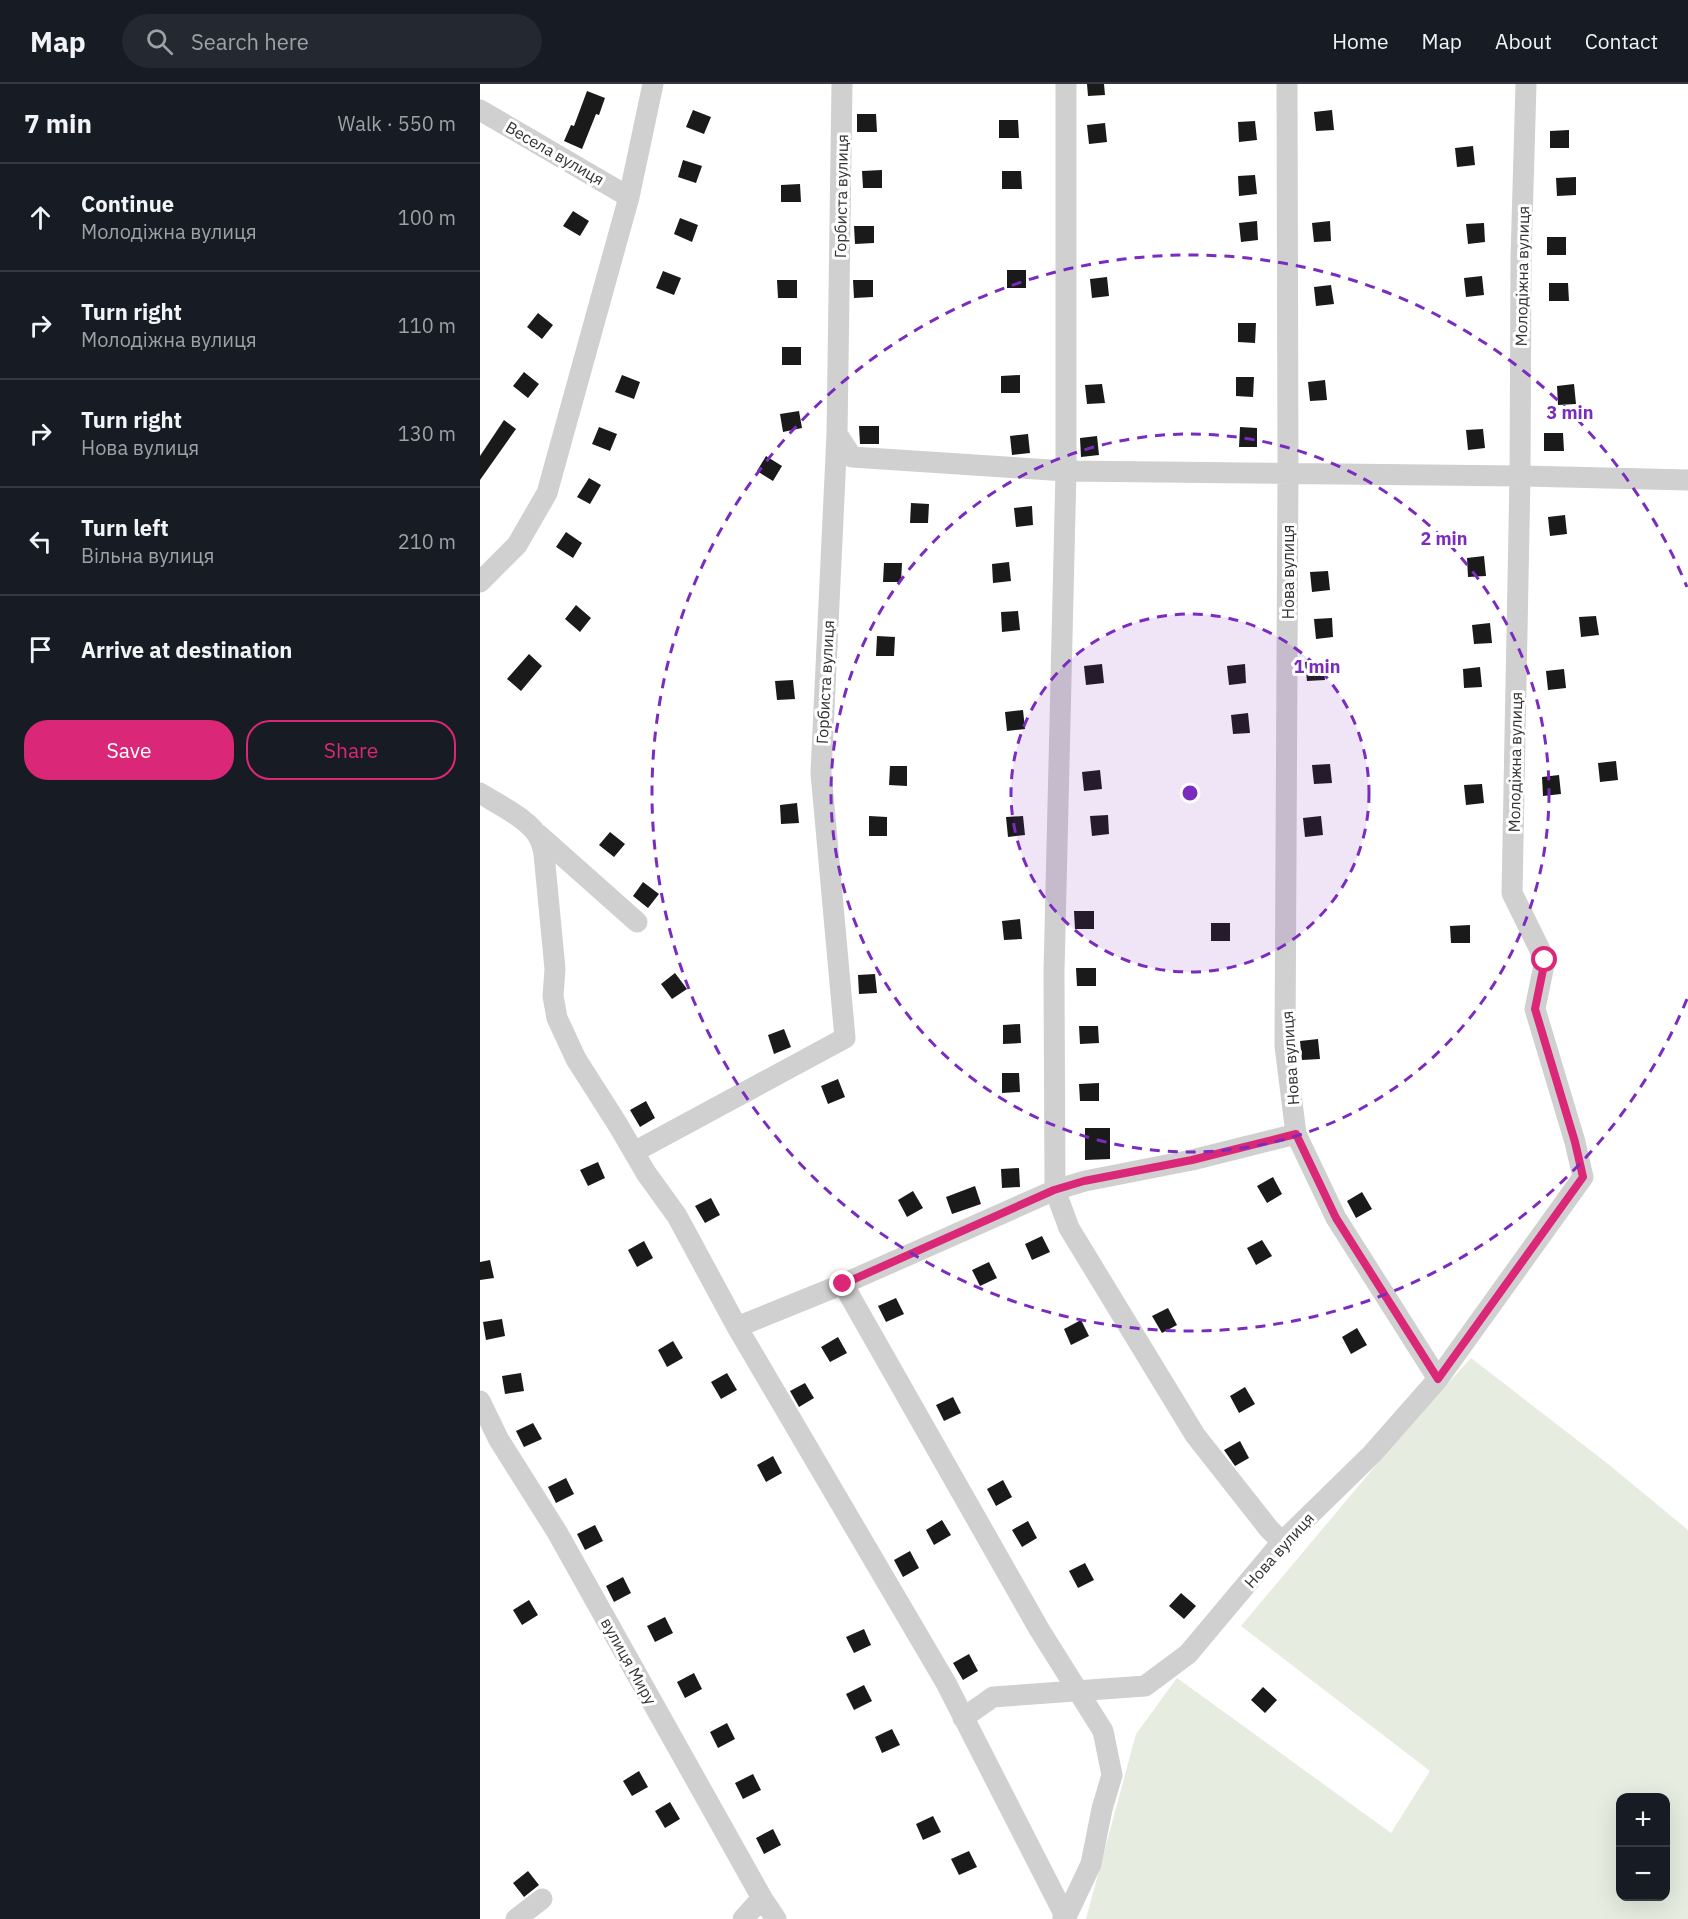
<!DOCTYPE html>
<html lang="en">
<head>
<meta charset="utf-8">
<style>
  body { margin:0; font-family:"IBM Plex Sans",sans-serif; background:#242831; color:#f1f3f6 }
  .controls { position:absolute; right:18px; bottom:18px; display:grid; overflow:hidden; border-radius:12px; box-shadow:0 6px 24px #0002 }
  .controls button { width:54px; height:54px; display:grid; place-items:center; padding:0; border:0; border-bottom:2px solid #363941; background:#171b24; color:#f1f3f6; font:30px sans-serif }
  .stop { position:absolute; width:18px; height:18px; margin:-14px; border:4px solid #db2777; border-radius:50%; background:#fff }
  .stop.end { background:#db2777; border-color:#fff; box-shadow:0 2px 6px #0008 }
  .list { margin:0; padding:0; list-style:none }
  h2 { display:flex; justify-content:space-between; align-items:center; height:78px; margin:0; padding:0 24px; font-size:26px }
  h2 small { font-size:20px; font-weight:400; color:#9ea1a6 }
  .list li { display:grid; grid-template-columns:39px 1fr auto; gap:18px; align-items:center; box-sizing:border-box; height:108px; padding:0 24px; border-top:2px solid #363941 }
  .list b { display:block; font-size:22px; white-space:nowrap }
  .list p { margin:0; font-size:20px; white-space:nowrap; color:#9ea1a6 }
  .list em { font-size:20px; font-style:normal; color:#9ea1a6 }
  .actions { display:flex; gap:12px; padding:18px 24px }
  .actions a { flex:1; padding:14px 0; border:2px solid #db2777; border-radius:24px; text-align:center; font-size:21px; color:#db2777 }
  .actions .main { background:#db2777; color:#fff }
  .icon { flex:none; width:33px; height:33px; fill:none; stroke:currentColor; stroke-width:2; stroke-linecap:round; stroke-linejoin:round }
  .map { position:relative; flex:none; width:1208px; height:1835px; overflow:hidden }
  header { display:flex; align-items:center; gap:36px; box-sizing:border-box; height:84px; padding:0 30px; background:#171b24; border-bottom:2px solid #363941 }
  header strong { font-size:28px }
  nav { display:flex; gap:33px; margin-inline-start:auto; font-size:21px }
  .search { width:420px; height:54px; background:#242831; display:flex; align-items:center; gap:15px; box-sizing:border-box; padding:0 21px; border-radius:33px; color:#9ea1a6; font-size:22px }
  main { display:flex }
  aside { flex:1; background:#171b24 }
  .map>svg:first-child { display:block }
  .green { fill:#e6ecdf; fill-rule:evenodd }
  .building { fill:#1a1a1a }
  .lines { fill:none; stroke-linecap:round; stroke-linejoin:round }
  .minor { stroke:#d0d0d0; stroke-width:21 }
  .route { stroke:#db2777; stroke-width:8 }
  .ring { fill:none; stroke:#7b2cbf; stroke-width:3; stroke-dasharray:10 8 }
  .labels { text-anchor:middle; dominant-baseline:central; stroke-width:6; stroke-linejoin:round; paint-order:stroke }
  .street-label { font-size:16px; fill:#333; stroke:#fff }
  .centre { fill:#7b2cbf; stroke:#fff; stroke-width:3 }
  .ring-label { font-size:18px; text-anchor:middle; font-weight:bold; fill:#7b2cbf; stroke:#fff; stroke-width:6; stroke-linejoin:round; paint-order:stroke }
</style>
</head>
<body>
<header>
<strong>Map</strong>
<div class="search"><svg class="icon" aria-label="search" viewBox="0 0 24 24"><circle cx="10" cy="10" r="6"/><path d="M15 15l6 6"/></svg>Search here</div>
<nav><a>Home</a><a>Map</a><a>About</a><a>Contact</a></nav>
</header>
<main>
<aside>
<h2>7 min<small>Walk · 550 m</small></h2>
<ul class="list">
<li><svg class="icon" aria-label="ahead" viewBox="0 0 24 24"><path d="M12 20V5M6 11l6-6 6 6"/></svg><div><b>Continue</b><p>Молодіжна вулиця</p></div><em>100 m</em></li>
<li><svg class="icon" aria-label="right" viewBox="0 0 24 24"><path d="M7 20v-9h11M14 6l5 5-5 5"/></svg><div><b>Turn right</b><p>Молодіжна вулиця</p></div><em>110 m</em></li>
<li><svg class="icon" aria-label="right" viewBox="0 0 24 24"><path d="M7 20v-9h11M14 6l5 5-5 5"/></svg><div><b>Turn right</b><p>Нова вулиця</p></div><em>130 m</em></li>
<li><svg class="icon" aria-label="left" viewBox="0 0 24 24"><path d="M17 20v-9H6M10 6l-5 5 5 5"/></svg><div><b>Turn left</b><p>Вільна вулиця</p></div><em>210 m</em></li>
<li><svg class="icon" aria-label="arrive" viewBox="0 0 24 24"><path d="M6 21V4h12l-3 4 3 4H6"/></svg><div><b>Arrive at destination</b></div></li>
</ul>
<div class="actions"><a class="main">Save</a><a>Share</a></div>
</aside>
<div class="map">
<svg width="1208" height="1835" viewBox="0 0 1208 1835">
  <rect width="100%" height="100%" fill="#fff"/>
  <path class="green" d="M991,1274L1128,1380L1208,1446V1835H606L656,1650L697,1594L911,1749L950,1687L761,1542L923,1349ZM1140,1714H1186V1812H1140Z"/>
  <path class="building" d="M607,0H624L625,11L608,12Z
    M107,7L125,14L119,31L116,30L102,65L84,57L91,41L94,42Z
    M213,26L231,33L224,50L206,43Z
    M852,26L854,46L836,47L834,28Z
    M377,30H396L397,48H377Z
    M519,36H538L539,54H519Z
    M775,37L777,56L759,58L758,38Z
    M625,39L627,58L609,60L607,41Z
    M1089,46V64H1070V47Z
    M993,62L995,81L977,83L975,64Z
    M203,76L222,82L216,99L198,93Z
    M402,86V104H383L382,87Z
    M522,87H541L542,105H522Z
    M775,91L777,110L759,112L758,92Z
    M1096,93V111L1077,112L1076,94Z
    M320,100L321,118H301V101Z
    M93,127L109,137L100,152L83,142Z
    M200,134L218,141L212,158L194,150Z
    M777,137L778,156L761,158L759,139Z
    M850,137L851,157L834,158L832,139Z
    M1004,139L1005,158L988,160L986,140Z
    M374,142H394V159L375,160Z
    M1067,153H1086V171H1067Z
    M527,186H546V204H527Z
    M183,187L201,194L194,211L176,204Z
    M1002,192L1004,211L986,213L984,194Z
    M627,193L629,212L612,214L610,195Z
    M297,196H317V214H298Z
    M373,196H393V213L374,214Z
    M1069,199H1088L1089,217H1069Z
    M851,201L854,220L836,222L834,203Z
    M58,229L73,241L62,255L47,243Z
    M758,239H776L775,259L758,258Z
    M302,263H321V281H302Z
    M44,288L59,300L48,314L33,302Z
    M142,291L160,298L154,315L135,308Z
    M540,291V309H521V292Z
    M756,293H774L773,313L756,312Z
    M845,296L847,316L830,317L828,298Z
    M622,300L625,319L607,320L605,301Z
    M1094,300L1096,320L1078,321L1077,302Z
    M319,327L322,344L303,348L300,330Z
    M24,336L36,345L0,396V372Z
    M379,342H399V360H380Z
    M119,343L137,350L130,367L112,360Z
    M760,343L777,344V363H759Z
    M1003,345L1005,364L988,366L986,346Z
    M1064,349H1083L1084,367H1064Z
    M548,350L550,369L532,371L530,352Z
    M617,352L619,371L601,373L600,354Z
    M286,372L302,382L293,397L277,387Z
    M109,394L121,401L110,420L97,413Z
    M431,419L449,420L448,439H430Z
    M552,422L553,441L536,443L534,424Z
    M1085,431L1087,450L1070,452L1068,433Z
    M86,448L102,459L93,474L76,463Z
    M1004,472L1006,492L988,493L987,474Z
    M529,478L531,497L513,499L512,480Z
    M404,479H422L421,498H403Z
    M848,487L850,506L832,508L830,488Z
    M96,521L111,534L100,548L85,535Z
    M538,527L540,546L522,548L521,528Z
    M1116,532L1119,551L1101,553L1099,533Z
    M852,534L853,553L836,555L834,535Z
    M1010,539L1012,559L994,560L992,541Z
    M397,552L415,553L414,572H396Z
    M49,570L62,582L41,607L27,595Z
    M843,577L845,596L827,597L825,578Z
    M622,580L624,599L606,601L604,582Z
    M765,580L766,599L749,601L747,582Z
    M1000,583L1002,603L984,604L983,585Z
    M1084,585L1086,604L1068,606L1066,587Z
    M313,596L315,615L297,616L295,597Z
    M543,626L545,645L527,647L525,628Z
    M768,629L770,649L753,650L751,631Z
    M1136,677L1138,696L1120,698L1118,679Z
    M850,680L852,699L834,700L832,681Z
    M410,682H427V702L409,701Z
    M620,686L622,705L604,707L602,688Z
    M1079,691L1081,710L1063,712L1062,693Z
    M1002,700L1004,719L986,721L984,701Z
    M317,719L319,739L301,740L300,721Z
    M628,731L629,750L612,752L610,732Z
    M389,732L407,733V752H389Z
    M543,732L545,751L528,753L526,733Z
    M841,732L843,751L825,753L823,734Z
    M130,748L145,760L134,773L119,761Z
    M163,798L179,810L168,824L153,812Z
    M594,827H614V845H595Z
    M540,835L542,855L524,856L522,837Z
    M731,839H750V857H731Z
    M990,841V859H971L970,842Z
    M596,884H616V902H597Z
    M195,889L207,905L192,915L181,900Z
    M395,890L397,909L379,910L378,891Z
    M540,940L541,959L523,960V941Z
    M599,942H618L619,959L600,960Z
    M304,945L311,963L294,970L288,951Z
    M838,955L840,975L822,976L820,957Z
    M522,989H539L540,1008L522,1009Z
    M358,995L365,1013L348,1020L341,1002Z
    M619,999V1017H600L599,1000Z
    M166,1017L175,1034L160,1043L150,1026Z
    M605,1044H630V1075L605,1076Z
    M118,1078L125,1094L108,1102L100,1086Z
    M539,1084L540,1103L522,1104L521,1085Z
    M793,1093L802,1110L787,1119L777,1102Z
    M495,1102L501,1120L472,1130L466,1113Z
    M433,1107L443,1124L427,1133L418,1116Z
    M882,1108L892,1125L876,1134L867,1117Z
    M231,1114L240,1131L225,1139L215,1122Z
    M562,1152L570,1168L552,1176L545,1160Z
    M782,1156L792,1172L776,1181L767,1164Z
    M164,1157L173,1174L157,1183L148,1166Z
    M10,1176L14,1194L0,1196V1178Z
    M509,1178L517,1194L500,1202L492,1186Z
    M416,1214L424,1230L406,1238L398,1222Z
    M688,1224L697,1241L682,1249L672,1232Z
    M22,1235L25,1252L6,1256L3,1238Z
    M601,1236L609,1252L591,1261L584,1245Z
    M877,1244L887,1261L871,1270L862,1253Z
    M358,1253L367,1269L350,1278L341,1263Z
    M193,1257L203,1274L187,1283L178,1266Z
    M41,1289L44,1307L25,1310L22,1292Z
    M247,1289L257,1306L241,1315L231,1298Z
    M325,1299L334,1314L319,1323L310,1307Z
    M765,1303L775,1320L759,1329L750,1312Z
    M473,1313L481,1329L464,1337L456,1321Z
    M53,1339L62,1355L44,1363L36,1347Z
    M760,1357L769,1374L755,1382L744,1366Z
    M293,1372L302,1389L286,1398L277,1381Z
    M86,1394L94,1410L76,1419L68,1403Z
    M523,1396L532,1413L516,1422L507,1405Z
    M462,1436L471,1451L454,1461L446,1446Z
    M548,1437L557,1454L542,1463L532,1446Z
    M115,1441L123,1457L105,1466L97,1450Z
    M430,1467L439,1484L423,1493L414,1476Z
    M605,1479L614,1496L598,1504L589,1487Z
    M143,1493L151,1509L134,1518L126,1502Z
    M701,1509L716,1522L704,1535L689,1522Z
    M49,1516L58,1531L42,1541L33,1526Z
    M185,1533L193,1549L175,1558L167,1542Z
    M384,1545L391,1561L374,1569L366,1553Z
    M489,1570L498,1587L483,1596L473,1579Z
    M214,1589L222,1605L205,1614L197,1598Z
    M384,1601L392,1617L374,1626L366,1610Z
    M783,1603L797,1616L785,1629L771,1616Z
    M247,1639L255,1655L238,1664L230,1648Z
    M412,1645L420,1661L402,1669L395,1653Z
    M159,1687L168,1703L152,1712L143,1697Z
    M273,1690L281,1706L263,1715L255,1699Z
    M190,1718L200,1735L185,1744L175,1727Z
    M453,1732L461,1748L443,1756L436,1740Z
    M293,1745L301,1761L284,1770L276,1754Z
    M489,1767L497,1783L479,1791L471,1775Z
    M48,1787L59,1801L44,1813L33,1799Z"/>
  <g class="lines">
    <path class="minor" d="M586,0V387L574,888L575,1106L589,1144L715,1351L789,1445L802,1458
      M0,26L149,113
      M357,350L372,373L586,387L1040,392L1208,396
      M0,498L37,461L67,409L149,113L173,0
      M0,709C17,720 52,736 60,756C62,760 63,765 64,770L75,885L73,912L77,934L96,975L138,1041L166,1089L197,1132L257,1243L466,1599L583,1828V1835
      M58,750L157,838
      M154,1068L365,954L341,689L357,350L362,0
      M363,1200L559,1545L623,1647L632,1691L622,1725L611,1780L585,1835
      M257,1243L363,1200L575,1106L605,1097L712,1076L816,1050
      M958,1295L1103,1093L1095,1058L1055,925L1065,876L1032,809L1040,392L1041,174L1046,0
      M0,1317L19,1356L77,1448L282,1814L263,1835
      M483,1634L513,1613L665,1602L708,1570L802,1458L892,1370L958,1295L856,1134L816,1050L805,962L808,389L807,0
      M282,1814L296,1835
      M36,1835L62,1815"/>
  </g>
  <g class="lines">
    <path class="route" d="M363,1200L574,1106L604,1097L712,1076L816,1050L856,1134L958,1295L1103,1093L1095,1058L1055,925L1065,876"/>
  </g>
  <circle cx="710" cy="709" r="179" fill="#7b2cbf" fill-opacity=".12"/>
  <g class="ring">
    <circle cx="710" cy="709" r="179"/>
    <circle cx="710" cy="709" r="359"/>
    <path d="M1207 915A538 538 0 1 1 1207 503"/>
  </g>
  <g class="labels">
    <g class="street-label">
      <text transform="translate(75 69) rotate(30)">Весела вулиця</text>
      <text transform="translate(361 112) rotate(-89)">Горбиста вулиця</text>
      <text transform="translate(1042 192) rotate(-89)">Молодіжна вулиця</text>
      <text transform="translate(808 488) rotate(-90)">Нова вулиця</text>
      <text transform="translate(345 598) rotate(-87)">Горбиста вулиця</text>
      <text transform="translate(1035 678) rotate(-89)">Молодіжна вулиця</text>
      <text transform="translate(810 974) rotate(-94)">Нова вулиця</text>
      <text transform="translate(799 1466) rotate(-48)">Нова вулиця</text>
      <text transform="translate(149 1577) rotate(61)">вулиця Миру</text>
    </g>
  </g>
  <circle cx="710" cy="709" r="9" class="centre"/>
  <g class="ring-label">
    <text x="1090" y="335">3 min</text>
    <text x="964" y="461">2 min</text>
    <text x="837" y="589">1 min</text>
  </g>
</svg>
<div class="controls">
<button>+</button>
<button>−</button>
</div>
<div class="stop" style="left:1065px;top:876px"></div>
<div class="stop end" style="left:363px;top:1200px"></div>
</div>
</main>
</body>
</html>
